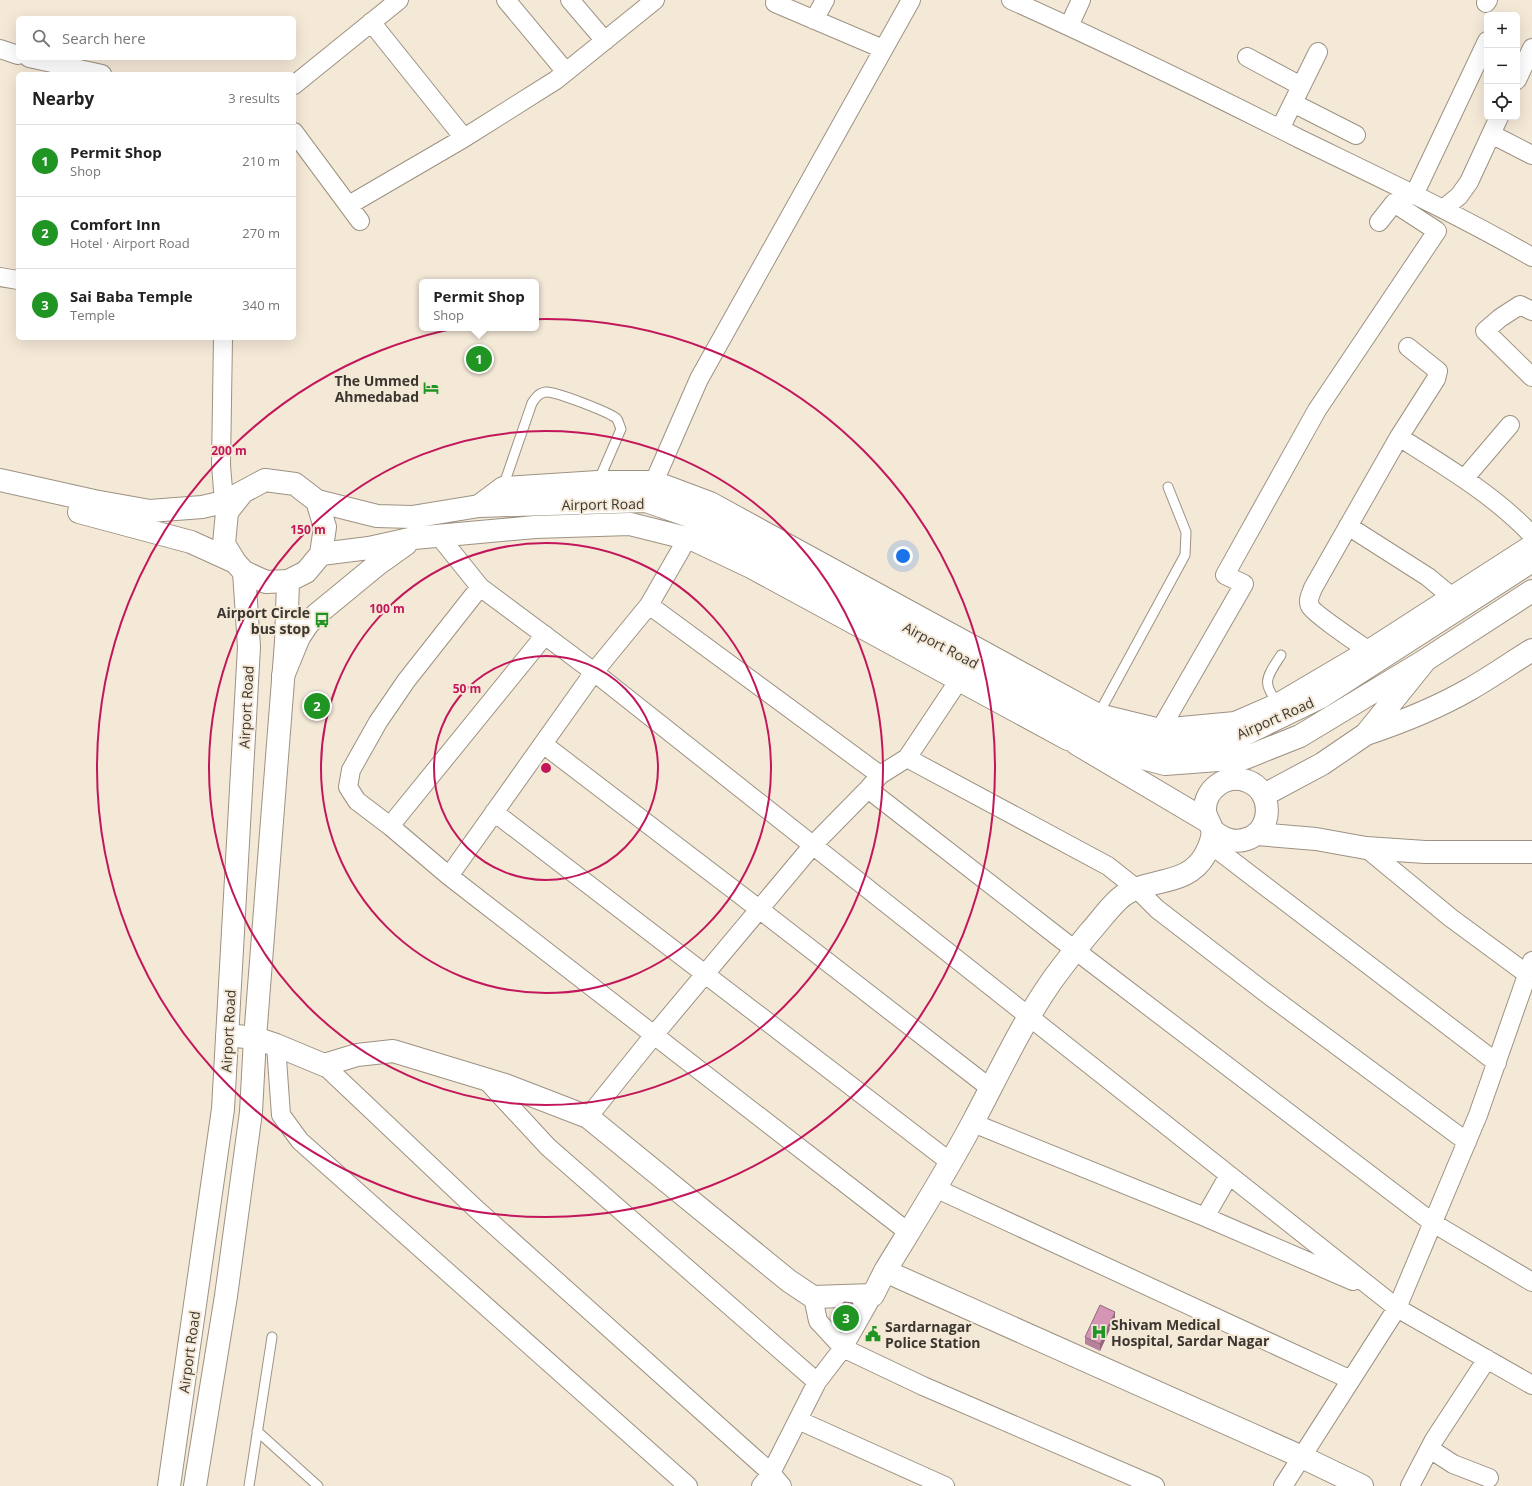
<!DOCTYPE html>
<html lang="en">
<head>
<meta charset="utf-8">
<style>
  body { margin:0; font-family:"Open Sans",sans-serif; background:#f2f2f2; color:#222 }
  .controls { position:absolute; right:12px; top:12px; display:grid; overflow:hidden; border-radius:6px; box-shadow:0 4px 16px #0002 }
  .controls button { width:36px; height:36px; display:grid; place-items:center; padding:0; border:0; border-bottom:1px solid #e0e0e0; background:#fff; color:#222; font:20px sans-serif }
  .you { position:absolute; left:903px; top:556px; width:14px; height:14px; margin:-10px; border:3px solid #fff; border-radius:50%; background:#1a73e8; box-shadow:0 0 0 6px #1a73e833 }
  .badge { display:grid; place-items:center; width:26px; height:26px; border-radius:50%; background:#209523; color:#fff; font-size:13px; font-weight:700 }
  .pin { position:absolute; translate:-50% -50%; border:2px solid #fff; box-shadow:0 1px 4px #0006 }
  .popup { position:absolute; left:419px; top:279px; width:120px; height:52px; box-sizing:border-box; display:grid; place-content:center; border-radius:6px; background:#fff; filter:drop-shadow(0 1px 3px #0005); font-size:13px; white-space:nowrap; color:#767676 }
  .popup b { font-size:15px; color:#222 }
  .popup::after { content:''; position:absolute; left:50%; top:100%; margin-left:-8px; border:8px solid transparent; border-top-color:#fff }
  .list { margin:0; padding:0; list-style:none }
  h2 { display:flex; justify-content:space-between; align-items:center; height:52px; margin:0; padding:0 16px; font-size:17px }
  h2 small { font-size:13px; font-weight:400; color:#767676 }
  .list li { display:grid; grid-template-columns:26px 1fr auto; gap:12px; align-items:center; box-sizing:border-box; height:72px; padding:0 16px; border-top:1px solid #e0e0e0 }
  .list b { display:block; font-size:15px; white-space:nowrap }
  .list p { margin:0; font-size:13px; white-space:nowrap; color:#767676 }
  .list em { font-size:13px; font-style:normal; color:#767676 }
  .icon { flex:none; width:22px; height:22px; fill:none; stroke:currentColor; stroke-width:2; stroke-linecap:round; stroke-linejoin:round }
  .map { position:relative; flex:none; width:1532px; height:1486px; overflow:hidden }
  .search { position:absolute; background:#fff; box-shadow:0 4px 16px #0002; left:16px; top:16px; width:280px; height:44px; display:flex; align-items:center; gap:10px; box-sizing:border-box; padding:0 14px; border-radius:6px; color:#767676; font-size:15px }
  .panel { position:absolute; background:#fff; box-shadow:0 4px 16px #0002; left:16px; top:72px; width:280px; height:268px; border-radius:6px }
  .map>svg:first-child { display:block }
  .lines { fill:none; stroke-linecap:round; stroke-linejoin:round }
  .lane-casing { stroke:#9d9282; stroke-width:11 }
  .street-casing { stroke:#9d9282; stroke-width:20 }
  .secondary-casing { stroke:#9d9282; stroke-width:24 }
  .primary-casing { stroke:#9d9282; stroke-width:24 }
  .lane { stroke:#fff; stroke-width:9 }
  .street { stroke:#fff; stroke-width:18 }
  .secondary { stroke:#fff; stroke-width:22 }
  .primary { stroke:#fff; stroke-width:22 }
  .wall { fill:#b6819b }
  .shaded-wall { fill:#94697e }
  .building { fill:#d496b4; stroke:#94697e }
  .ring { fill:none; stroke:#c2185b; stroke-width:2 }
  .labels { text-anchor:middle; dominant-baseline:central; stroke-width:4; stroke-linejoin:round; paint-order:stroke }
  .poi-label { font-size:14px; font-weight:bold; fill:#3b3630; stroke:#f4e8d7; text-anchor:end }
  .street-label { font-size:14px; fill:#3b3630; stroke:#f4e8d7 }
  .centre { fill:#c2185b; stroke:#f4e8d7; stroke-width:2 }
  .ring-label { font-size:12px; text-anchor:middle; font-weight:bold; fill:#c2185b; stroke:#f4e8d7; stroke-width:4; stroke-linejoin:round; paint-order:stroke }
</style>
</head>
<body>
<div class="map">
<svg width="1532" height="1486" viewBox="0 0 1532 1486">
  <rect width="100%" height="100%" fill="#f4e8d7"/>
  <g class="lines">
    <defs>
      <path id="lane" d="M503,487L532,403C536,397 539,393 546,392C555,391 608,412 616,418C619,421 619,425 621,429L598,482
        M1279,704C1261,683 1266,678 1281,655
        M1098,715L1185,555L1186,532L1168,487
        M257,1431L318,1486
        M249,1486L272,1337"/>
      <path id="street" d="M506,0L566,72
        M570,0L605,41
        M1011,0C1109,44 1205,91 1300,139C1378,177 1457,214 1532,257
        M775,3L883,49
        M1486,3L1488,0
        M814,20L825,0
        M371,22L464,138
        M1069,26L1081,0
        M0,49L18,55
        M1247,57L1301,86
        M29,58L102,74
        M1517,80L1532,48
        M294,85L399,0
        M1293,103L1356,135
        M1280,129L1318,52
        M294,132L360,221
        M1491,134L1532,155
        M1414,195L1487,41
        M349,205L464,138L556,80L655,0
        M1443,209L1459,196L1469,182L1499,117
        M0,277L18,280
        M1532,311L1520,305L1500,318L1485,331L1532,377
        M223,338L221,465L224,502
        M1399,437C1445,466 1494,495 1532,535
        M1464,479L1510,425
        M654,482L699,379L911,0
        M1348,526L1428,577L1452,597
        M439,536L480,587L594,672L1397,1308L1532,1385
        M687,539L649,605L594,672L449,876L908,1232
        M480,587L406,681L378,722L351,770L348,787L357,801L390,826L545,635
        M649,605L880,775
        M1369,651C1359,644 1313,613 1310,606C1307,600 1311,594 1313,588L1399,437L1436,379L1438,371L1408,347
        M1160,730L1244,584L1225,575L1317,410L1437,231L1394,203L1379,222
        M543,744L759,909L990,1088
        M907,758L1108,866L1137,889L1157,909L1270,996L1467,1142
        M868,789L1075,950L1433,1223L1532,1282
        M494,812L950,1162
        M390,826L449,876
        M1210,844L1497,1063
        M1366,848L1451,918L1527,974
        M276,1045L281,1115L300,1141L688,1486
        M324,1065L475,1208L771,1473L761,1486
        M485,1079L548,1147L817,1382
        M588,1117L654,1035L813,845L868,789L880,775L907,758L959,680
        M973,1123L1205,1217L1353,1281
        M935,1188L1351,1380
        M1205,1217L1229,1175
        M813,1297L818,1321L843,1348L923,1386L1155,1486
        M798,1420L945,1486
        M1430,1449L1453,1464L1489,1478
        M782,1486L771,1473L817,1382L843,1348L873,1295
        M1283,1486L1397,1308L1478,1115L1532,961
        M1410,1486L1434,1440L1487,1359"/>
      <path id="secondary" d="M479,506L503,488L598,482H654L710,503L1098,715L1160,730L1235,723L1279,704L1369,651L1532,546
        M1366,734C1402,722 1437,708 1470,689C1491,677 1511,663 1532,650
        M1077,744L1207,821
        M1264,795L1322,764L1366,734L1424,662
        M1257,834L1316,839L1366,848L1425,852H1532
        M227,1035L255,1038L276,1045L324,1065L357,1055L393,1051L505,1085L588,1117L789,1281L813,1297L873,1295L885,1271L1302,1457L1362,1486
        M885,1271C915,1222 946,1173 973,1122C998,1075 1021,1025 1051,982C1063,965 1076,949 1089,933C1099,922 1108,909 1119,899C1144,876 1186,889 1205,855C1209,848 1214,836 1212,829C1210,823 1206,818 1205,811C1204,789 1227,773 1247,781C1273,790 1274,830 1247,839C1233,844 1222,838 1212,830
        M169,1486L223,1109L249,647L244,572
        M195,1486L226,1296L251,1112L255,1038L286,642L288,581"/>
      <path id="primary" d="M0,480L94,501L150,511L202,507L224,502L265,480L295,484L317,501L325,527L321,554L306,572L288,581L266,582L244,572L235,562L224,544L227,512L242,493
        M317,501L377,516L412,517L479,506L646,501L701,520L761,548L1076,719L1167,742L1239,737L1321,697L1532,561
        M79,512L191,542L235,562
        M321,554L369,548L414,538L535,527L630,524L694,540L751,567L1068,739L1165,764L1245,758L1300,736L1424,661L1532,591
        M283,676L299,637L307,625L316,615L378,564L406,544"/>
    </defs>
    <use href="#lane" class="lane-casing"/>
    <use href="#street" class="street-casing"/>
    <use href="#secondary" class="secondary-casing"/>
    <use href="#primary" class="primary-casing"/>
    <use href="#lane" class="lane"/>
    <use href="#street" class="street"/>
    <use href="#secondary" class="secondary"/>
    <use href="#primary" class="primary"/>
  </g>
  <path class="wall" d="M853,1309L842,1329L834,1323V1316Z
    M1115,1318L1100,1351L1085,1344V1337Z"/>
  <path class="shaded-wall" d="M853,1303V1309L842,1329V1322Z
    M1115,1312V1318L1100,1351V1344Z"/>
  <path class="building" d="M844,1302L853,1303L842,1322L834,1316Z
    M1100,1305L1115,1312L1100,1344L1085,1337Z"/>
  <g class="ring">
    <circle cx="546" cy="768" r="112"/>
    <circle cx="546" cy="768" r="225"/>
    <circle cx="546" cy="768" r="337"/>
    <circle cx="546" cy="768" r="449"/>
  </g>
  <defs>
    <symbol id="hotel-bare" viewBox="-9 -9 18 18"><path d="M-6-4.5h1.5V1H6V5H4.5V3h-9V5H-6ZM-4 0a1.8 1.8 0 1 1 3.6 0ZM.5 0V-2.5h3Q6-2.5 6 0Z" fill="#209523" stroke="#f4e8d7" stroke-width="2.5" paint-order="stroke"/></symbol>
    <symbol id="bus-bare" viewBox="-9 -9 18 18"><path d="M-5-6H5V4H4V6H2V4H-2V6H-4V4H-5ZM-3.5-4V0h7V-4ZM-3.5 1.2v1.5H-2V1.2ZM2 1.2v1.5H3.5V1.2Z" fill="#209523" stroke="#f4e8d7" stroke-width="2.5" paint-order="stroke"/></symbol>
    <symbol id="hospital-bare" viewBox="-9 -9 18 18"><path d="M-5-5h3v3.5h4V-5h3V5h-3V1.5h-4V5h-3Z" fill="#209523" stroke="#f4e8d7" stroke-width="2.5" paint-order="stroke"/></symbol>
    <symbol id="civic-bare" viewBox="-9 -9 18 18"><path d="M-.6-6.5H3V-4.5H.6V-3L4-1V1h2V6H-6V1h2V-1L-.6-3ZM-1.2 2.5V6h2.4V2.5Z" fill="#209523" stroke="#f4e8d7" stroke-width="2.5" paint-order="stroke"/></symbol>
  </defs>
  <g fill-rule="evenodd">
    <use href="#hotel-bare" x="420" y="377" width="22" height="22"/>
    <use href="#bus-bare" x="311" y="609" width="22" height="22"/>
    <use href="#hospital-bare" x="1088" y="1321" width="22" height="22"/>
    <use href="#civic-bare" x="862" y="1323" width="22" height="22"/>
  </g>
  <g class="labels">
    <g class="poi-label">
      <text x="419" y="380">The Ummed<tspan x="419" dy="16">Ahmedabad</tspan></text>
      <text x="310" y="612">Airport Circle<tspan x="310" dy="16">bus stop</tspan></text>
      <text x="1111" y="1324" text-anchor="start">Shivam Medical<tspan x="1111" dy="16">Hospital, Sardar Nagar</tspan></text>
      <text x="885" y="1326" text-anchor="start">Sardarnagar<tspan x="885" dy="16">Police Station</tspan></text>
    </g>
    <g class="street-label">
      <text transform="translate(603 504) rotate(-1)">Airport Road</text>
      <text transform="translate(941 645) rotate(28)">Airport Road</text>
      <text transform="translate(246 707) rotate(-87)">Airport Road</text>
      <text transform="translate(1275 718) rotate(-24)">Airport Road</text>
      <text transform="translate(228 1031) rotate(-87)">Airport Road</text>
      <text transform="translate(189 1352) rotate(-82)">Airport Road</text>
    </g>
  </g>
  <circle cx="546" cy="768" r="6" class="centre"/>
  <g class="ring-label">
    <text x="229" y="455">200 m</text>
    <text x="308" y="534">150 m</text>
    <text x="387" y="613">100 m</text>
    <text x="467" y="693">50 m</text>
  </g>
</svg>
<div class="controls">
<button>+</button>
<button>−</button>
<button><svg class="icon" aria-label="locate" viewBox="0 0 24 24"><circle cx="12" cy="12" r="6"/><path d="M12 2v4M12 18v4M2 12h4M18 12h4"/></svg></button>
</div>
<div class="you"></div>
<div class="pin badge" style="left:479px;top:359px">1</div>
<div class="popup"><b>Permit Shop</b>Shop</div>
<div class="pin badge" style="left:317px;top:706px">2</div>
<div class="pin badge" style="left:846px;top:1318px">3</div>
<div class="search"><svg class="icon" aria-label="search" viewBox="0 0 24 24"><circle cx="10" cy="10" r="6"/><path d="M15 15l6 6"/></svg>Search here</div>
<section class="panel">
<h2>Nearby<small>3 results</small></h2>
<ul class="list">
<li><span class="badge">1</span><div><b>Permit Shop</b><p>Shop</p></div><em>210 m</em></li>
<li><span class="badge">2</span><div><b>Comfort Inn</b><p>Hotel · Airport Road</p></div><em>270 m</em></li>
<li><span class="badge">3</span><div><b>Sai Baba Temple</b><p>Temple</p></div><em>340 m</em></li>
</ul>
</section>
</div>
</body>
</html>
